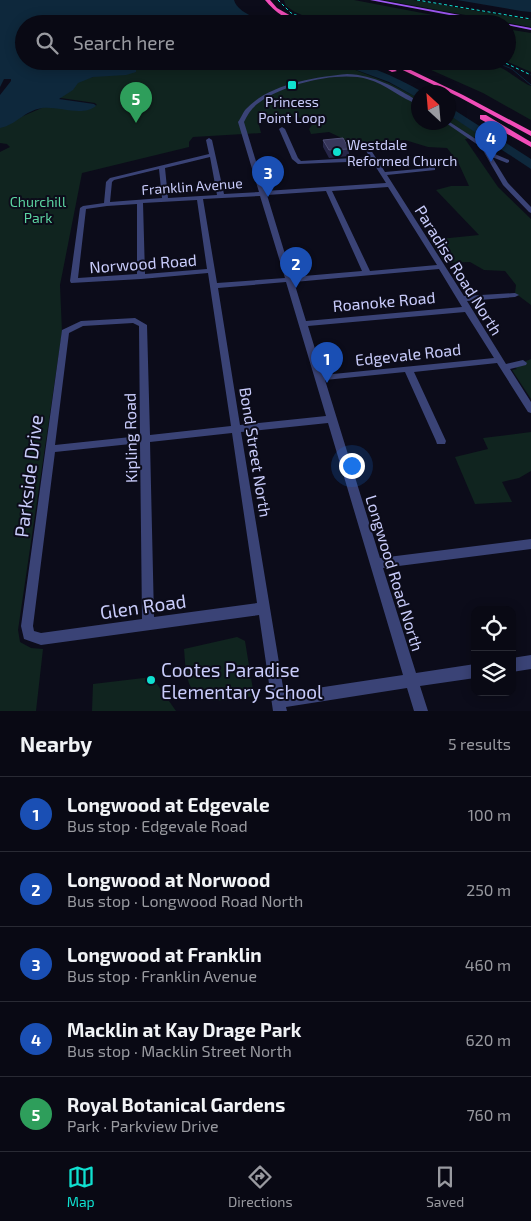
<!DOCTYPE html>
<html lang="en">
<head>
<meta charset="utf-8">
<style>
  body { margin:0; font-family:"Exo 2",sans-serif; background:#12121d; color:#f1f3f6 }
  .controls { position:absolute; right:15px; bottom:15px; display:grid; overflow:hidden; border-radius:10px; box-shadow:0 2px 12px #0003 }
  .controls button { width:45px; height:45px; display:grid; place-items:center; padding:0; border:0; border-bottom:1px solid #292a34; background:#090914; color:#f1f3f6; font:25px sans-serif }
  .compass { position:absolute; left:411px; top:85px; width:45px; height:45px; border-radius:50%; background:#090914; box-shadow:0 2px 12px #0003; rotate:334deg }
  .you { position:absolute; left:351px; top:465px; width:18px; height:18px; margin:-12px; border:4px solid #fff; border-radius:50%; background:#1a73e8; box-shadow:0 0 0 8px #1a73e833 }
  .badge { display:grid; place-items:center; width:32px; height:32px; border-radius:50%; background:#10e0d0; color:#fff; font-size:16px; font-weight:700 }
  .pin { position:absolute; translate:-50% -41px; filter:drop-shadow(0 1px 2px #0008) }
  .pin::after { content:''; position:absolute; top:26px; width:18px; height:15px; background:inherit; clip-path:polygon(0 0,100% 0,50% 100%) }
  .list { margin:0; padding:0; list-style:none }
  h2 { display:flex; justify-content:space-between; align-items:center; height:65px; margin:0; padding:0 20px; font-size:21px }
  h2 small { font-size:16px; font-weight:400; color:#999aa0 }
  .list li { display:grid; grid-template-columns:32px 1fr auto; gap:15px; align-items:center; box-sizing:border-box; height:75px; padding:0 20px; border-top:1px solid #292a34 }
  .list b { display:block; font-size:19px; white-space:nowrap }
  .list p { margin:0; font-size:16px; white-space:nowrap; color:#999aa0 }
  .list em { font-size:16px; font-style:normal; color:#999aa0 }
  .icon { flex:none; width:28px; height:28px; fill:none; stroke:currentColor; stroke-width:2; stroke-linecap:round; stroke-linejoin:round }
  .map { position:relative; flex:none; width:531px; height:711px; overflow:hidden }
  .search { position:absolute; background:#090914; box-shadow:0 2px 12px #0003; left:15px; right:15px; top:15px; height:55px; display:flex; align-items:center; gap:12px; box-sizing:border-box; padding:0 18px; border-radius:28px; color:#999aa0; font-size:19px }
  .sheet { height:440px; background:#090914 }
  nav { display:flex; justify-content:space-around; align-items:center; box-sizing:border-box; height:70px; border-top:1px solid #292a34; background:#090914; font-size:14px; color:#999aa0 }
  nav a { display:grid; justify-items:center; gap:2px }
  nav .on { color:#10e0d0 }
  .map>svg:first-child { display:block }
  .green { fill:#10241f }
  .water { fill:#0e283c }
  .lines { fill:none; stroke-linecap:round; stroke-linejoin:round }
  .stream { stroke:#0e283c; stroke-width:1 }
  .minor { fill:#3a4376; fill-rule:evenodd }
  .major { fill:#9e58f3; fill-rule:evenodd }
  .highway { fill:#f24db9; fill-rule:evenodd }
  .rail { stroke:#10e0d0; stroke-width:1; stroke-dasharray:3 2.5; stroke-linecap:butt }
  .wall { fill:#262648 }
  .building { fill:#38375b; stroke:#4e4f74 }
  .poi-dot { fill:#10e0d0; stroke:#0c0c1a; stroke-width:2 }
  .labels { text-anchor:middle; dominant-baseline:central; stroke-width:4; stroke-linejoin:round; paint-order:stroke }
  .far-poi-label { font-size:14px; fill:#c9ccfb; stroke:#0c0c1a }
  .far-street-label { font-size:14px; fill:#c9ccfb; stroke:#0c0c1a }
  .far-park-label { font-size:14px; fill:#5cd4a1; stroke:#0c0c1a }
  .street-label { font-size:16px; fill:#c9ccfb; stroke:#0c0c1a }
  .near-street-label { font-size:19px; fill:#c9ccfb; stroke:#0c0c1a }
  .near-poi-label { font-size:19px; fill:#c9ccfb; stroke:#0c0c1a; text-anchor:start }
</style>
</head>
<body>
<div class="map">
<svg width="531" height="711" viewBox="0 0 531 711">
  <rect width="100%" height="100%" fill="#0c0c1a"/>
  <path class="green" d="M284,0H354L480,24H323L295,12L286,6Z
    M384,0H413L531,20V27Z
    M507,29L531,33V72L506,61Z
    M143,61H200L216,66L233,67L271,61H332L389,83L418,98V122H448L449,115L483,136L465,139L498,187L531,219V305L515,293L516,285L505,271L484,270L470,262L445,263L430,240L479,235L436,190L451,186H469L458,162L447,148L428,147L405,140L360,144L348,141L329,132L311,134L309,129L314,122C294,114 278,116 258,121L261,133L193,137L189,142V147L82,173L60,285L62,332L18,630L20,642L31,648L43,649L36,711H0V152L10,147L7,144L0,143V126L44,107L87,108L97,105L95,103L61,98L59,96L77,82Z
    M411,61C435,61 473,56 495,65C509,70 518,81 531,86V120L483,93Z
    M531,359V399L512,370L517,369L514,366Z
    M531,432V471L519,478L502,482L512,502L475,504L455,457L488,449L483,438Z
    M237,637L245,641L254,696C233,699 196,710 188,680C185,670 185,659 184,649Z
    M152,677L176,711H92L93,684Z"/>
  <path class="water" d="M0,0H234C237,12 258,19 268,24H24V61H144L136,69V72L126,75L93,77L78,83L73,90L59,99L94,104L96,106C82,117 59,106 42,108C24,111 16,125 0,128V95L11,81V79H4L0,87Z
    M457,0H531V12L521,11Z
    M332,61C366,61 394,77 423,92H418V97H416L389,82Z
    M448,106L531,159V169L449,115Z"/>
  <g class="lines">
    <path class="stream" d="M493,61L512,69L531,85"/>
    <path class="minor" d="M347,74C374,75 395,87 418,101V104C401,99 386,84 367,79C338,71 285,84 260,102C252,107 248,114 244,122L265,191L386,183L372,161L298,164L292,159L279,129L282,127L285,129L298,158L301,161L370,157L362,145L365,143L367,144L385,172L429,168L422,160L427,159L435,168V170L387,175L464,296L515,293L519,295L515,297L467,301L506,364L523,360L527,363L526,365L510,369L531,402V413L528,412L497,363L414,372L446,441L445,444H437L436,441L405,372L325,380L380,558L531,539V549L383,568L416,673L475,664V678L420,686L428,711H414L407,688L286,707L287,711H273L259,615L41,645L24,639L21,626L62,330L81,321L135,318L147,325L150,435L231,426L208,273L141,279L71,283L70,281L80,208L83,206L104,203L106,182L110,178L209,154L206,140L209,138L212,140L224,194L259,192L238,122C241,118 243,112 246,109C269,84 315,77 347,74ZM210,157L217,195L168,198L165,168ZM159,169L162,198L110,202L112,182L114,180ZM388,187L437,265L370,271L332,191ZM326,191L362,271L292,277L267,195ZM260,196L285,278L217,283L203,199ZM197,200L207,269L145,274L143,203ZM137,204V274L78,278L86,209L107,206ZM439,269L462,307L306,321L294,282ZM286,282L326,416L240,425L218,288ZM465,312L494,358L323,375L308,326ZM133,323L139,326L140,436L55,445L69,333L83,326ZM328,423L403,675L284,693L241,432ZM232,433L257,603L154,617L150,442ZM140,443L142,619L41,633L34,631L33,626L55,452Z
      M448,121L485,145L490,152L509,160V162L507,163L492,157L508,183L531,207V213L529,212L503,185L481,147L446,123L448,122Z
      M531,655V669L512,672V658Z"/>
    <path class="major" d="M370,0H379L531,28V30L507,25V24H497Z"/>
    <path class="highway" d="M265,0H270L277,8L305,24C290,24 274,11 265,0Z
      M371,61H379L397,71L392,72Z
      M384,61H392L463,95L531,131V136L459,97Z
      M480,115H486L531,142V147L480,119Z"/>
    <path class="rail" d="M278,0L291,13L318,24
      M417,0L531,19
      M501,61L531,75"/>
  </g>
  <path class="wall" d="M323,140L349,149V156L329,158L323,147Z"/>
  <path class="building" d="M343,138L349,149L329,150L323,140Z"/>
  <g class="poi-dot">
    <rect x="287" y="80" width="10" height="10" rx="2.5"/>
    <circle cx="337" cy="152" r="5"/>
    <circle cx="151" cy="680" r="5"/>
  </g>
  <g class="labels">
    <g class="far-poi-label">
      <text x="292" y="101">Princess<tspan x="292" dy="16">Point Loop</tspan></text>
      <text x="347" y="144" text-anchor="start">Westdale<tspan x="347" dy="16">Reformed Church</tspan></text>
    </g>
    <g class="far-street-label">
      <text transform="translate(192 186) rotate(-4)">Franklin Avenue</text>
    </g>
    <g class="far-park-label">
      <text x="38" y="201">Churchill<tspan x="38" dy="16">Park</tspan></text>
    </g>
    <g class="street-label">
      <text transform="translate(143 263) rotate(-4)">Norwood Road</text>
      <text transform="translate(459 270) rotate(58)">Paradise Road North</text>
      <text transform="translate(384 301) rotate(-5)">Roanoke Road</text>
      <text transform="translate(408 354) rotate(-6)">Edgevale Road</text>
      <text transform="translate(130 438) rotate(-91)">Kipling Road</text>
      <text transform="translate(256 452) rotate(81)">Bond Street North</text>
      <text transform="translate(395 573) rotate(73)">Longwood Road North</text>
    </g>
    <g class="near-street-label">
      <text transform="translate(28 476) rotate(-83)">Parkside Drive</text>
      <text transform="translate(143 606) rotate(-8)">Glen Road</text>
    </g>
    <g class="near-poi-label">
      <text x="161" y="669">Cootes Paradise<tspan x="161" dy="22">Elementary School</tspan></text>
    </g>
  </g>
</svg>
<div class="controls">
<button><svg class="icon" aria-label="locate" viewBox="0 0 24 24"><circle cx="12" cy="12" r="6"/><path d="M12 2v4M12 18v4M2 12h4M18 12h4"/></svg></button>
<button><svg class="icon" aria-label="layers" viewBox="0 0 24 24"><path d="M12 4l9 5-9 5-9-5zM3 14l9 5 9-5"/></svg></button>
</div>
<svg class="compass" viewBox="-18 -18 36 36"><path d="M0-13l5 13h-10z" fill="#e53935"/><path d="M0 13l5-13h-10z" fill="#999aa0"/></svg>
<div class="you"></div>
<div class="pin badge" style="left:327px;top:383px;background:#1a4fb4">1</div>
<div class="pin badge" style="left:296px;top:288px;background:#1a4fb4">2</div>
<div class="pin badge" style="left:268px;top:197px;background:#1a4fb4">3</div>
<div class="pin badge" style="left:491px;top:162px;background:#1a4fb4">4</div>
<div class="pin badge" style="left:136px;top:123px;background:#2e9e5b">5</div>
<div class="search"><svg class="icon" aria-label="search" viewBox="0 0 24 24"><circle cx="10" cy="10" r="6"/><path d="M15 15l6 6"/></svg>Search here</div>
</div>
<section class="sheet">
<h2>Nearby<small>5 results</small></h2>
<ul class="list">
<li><span class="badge" style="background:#1a4fb4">1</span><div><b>Longwood at Edgevale</b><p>Bus stop · Edgevale Road</p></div><em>100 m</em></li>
<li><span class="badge" style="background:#1a4fb4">2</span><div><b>Longwood at Norwood</b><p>Bus stop · Longwood Road North</p></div><em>250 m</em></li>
<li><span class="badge" style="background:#1a4fb4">3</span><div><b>Longwood at Franklin</b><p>Bus stop · Franklin Avenue</p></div><em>460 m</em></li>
<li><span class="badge" style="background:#1a4fb4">4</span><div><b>Macklin at Kay Drage Park</b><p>Bus stop · Macklin Street North</p></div><em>620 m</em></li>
<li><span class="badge" style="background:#2e9e5b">5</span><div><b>Royal Botanical Gardens</b><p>Park · Parkview Drive</p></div><em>760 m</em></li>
</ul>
</section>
<nav>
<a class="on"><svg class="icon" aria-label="map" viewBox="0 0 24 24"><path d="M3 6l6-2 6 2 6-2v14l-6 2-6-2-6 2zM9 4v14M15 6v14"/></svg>Map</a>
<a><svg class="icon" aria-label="directions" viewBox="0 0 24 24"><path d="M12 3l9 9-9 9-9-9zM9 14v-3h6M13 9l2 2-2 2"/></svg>Directions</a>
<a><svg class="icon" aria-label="saved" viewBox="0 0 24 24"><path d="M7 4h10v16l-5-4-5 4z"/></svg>Saved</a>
</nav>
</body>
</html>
